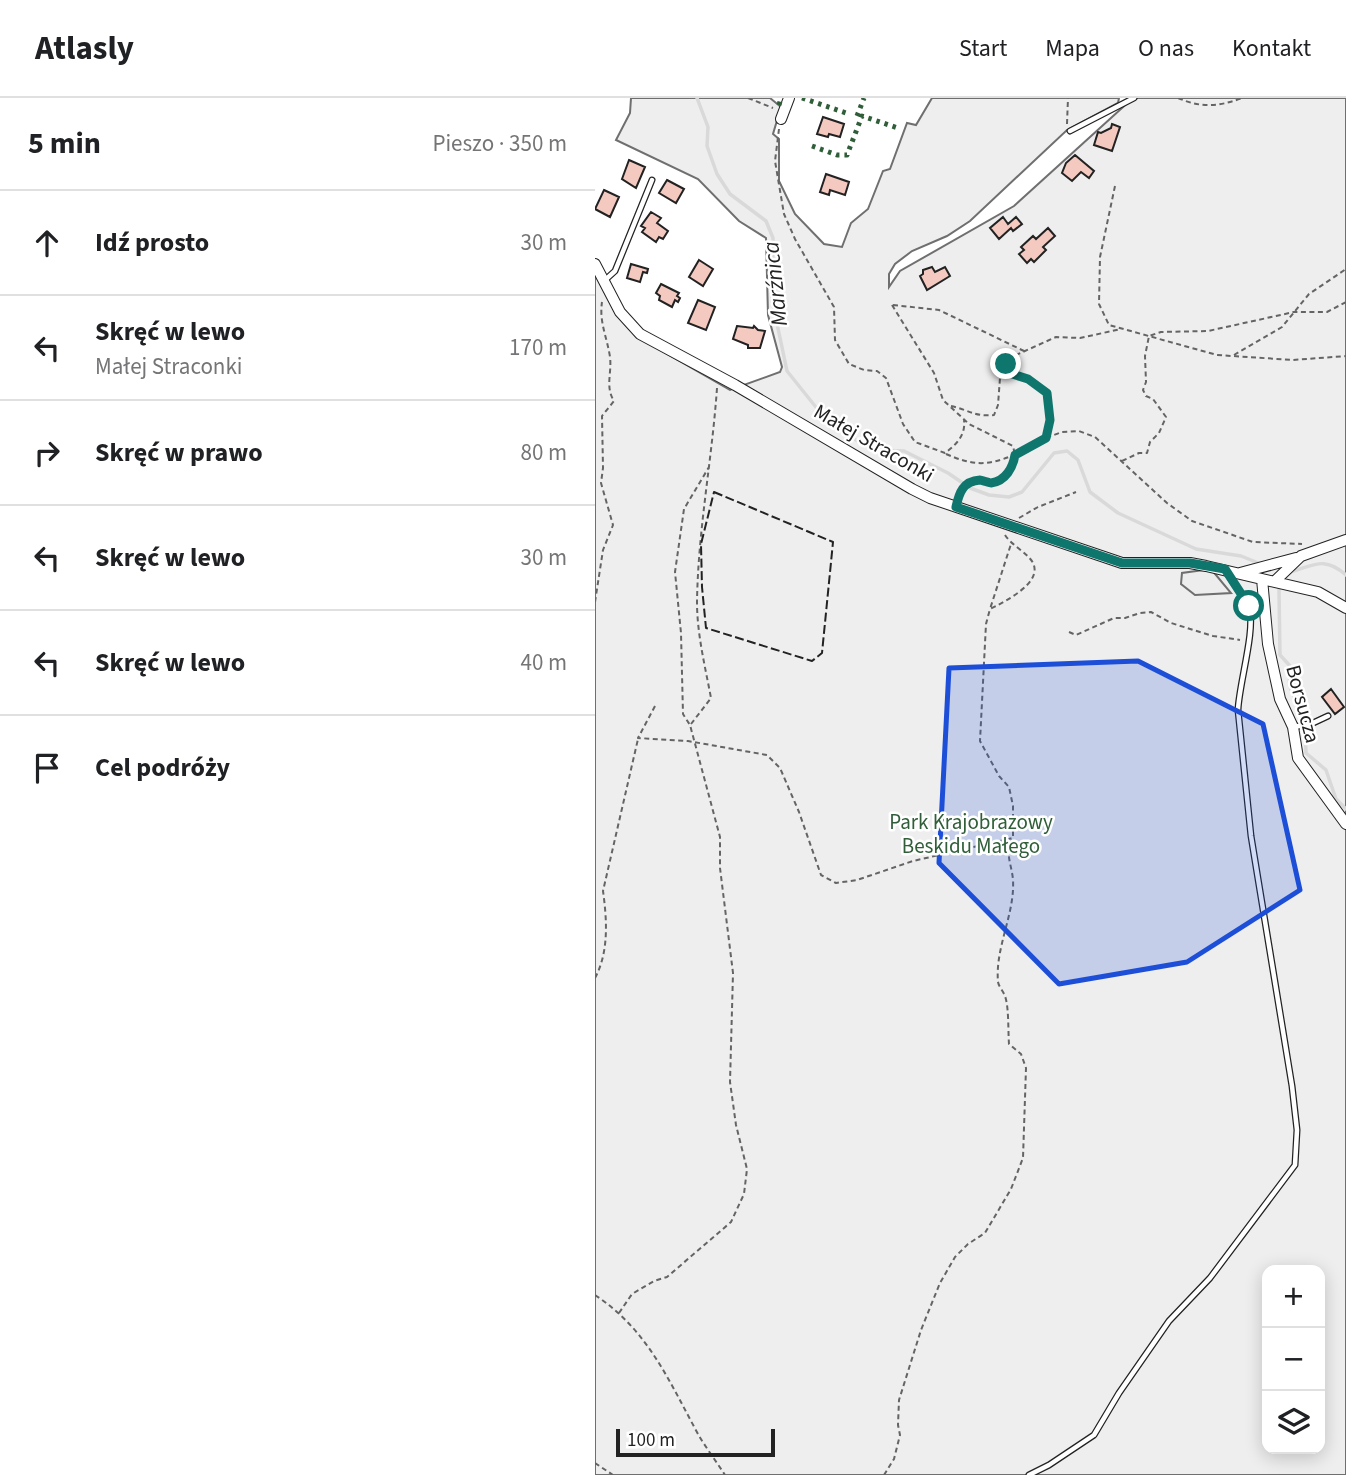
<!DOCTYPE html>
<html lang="pl">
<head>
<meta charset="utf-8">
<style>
  body { margin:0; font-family:"Source Sans 3",sans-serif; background:#f2f2f2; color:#202124 }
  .controls { position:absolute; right:21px; bottom:21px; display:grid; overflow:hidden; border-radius:14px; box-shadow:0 4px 18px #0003 }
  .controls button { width:63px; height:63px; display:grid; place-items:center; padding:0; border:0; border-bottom:2px solid #e0e0e0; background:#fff; color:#202124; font:35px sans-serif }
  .scale { position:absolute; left:21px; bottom:18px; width:159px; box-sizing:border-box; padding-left:7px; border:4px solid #222; border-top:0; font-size:19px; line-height:24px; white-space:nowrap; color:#222; -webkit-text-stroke:5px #fff; paint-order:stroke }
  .stop { position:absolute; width:21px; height:21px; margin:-16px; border:5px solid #0f766e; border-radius:50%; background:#fff }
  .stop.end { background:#0f766e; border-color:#fff; box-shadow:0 2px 7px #0008 }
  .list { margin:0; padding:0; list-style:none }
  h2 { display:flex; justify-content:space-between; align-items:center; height:91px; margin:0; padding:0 28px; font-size:30px }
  h2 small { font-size:23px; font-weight:400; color:#757577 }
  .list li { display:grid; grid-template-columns:46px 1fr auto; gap:21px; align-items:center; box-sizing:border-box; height:105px; padding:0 28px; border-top:2px solid #e0e0e0 }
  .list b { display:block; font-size:26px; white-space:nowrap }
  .list p { margin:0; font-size:23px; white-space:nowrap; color:#757577 }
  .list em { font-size:23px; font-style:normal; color:#757577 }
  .icon { flex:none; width:38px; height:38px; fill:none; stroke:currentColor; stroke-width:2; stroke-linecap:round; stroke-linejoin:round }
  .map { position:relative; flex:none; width:751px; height:1377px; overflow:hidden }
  header { display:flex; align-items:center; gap:42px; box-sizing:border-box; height:98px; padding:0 35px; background:#fff; border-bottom:2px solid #e0e0e0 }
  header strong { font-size:33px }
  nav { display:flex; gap:38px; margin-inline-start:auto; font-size:24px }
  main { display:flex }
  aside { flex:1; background:#fff }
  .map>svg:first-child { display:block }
  .green { fill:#eee; stroke:#6f6f6f; stroke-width:2; fill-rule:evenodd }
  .parking { fill:#ededed; stroke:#6f6f6f; stroke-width:2 }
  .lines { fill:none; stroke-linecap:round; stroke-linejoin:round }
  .stream { stroke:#d9d9d9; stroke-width:3.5 }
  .building { fill:#f3c9c0; stroke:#222; stroke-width:2 }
  .lane-casing { stroke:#222; stroke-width:7 }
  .street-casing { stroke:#222; stroke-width:12 }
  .path { stroke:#646464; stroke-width:2; stroke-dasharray:5 3.5; stroke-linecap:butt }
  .lane { stroke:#fff; stroke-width:4.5 }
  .street { stroke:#fff; stroke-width:10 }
  .hedge { stroke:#2f5e38; stroke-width:5; stroke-dasharray:3.5 5; stroke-linecap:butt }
  .fence { stroke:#222; stroke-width:2; stroke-dasharray:9 3.5; stroke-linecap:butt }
  .route { stroke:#0f766e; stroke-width:9 }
  .marked { fill:#1d4ed8; fill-opacity:0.2; stroke:#1d4ed8; stroke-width:5; stroke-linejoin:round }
  .labels { text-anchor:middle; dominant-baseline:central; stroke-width:5; stroke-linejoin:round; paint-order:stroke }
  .street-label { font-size:21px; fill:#222; stroke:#fff }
  .park-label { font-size:21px; fill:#2f5e38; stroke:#fff }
  .water-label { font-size:23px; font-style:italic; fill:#222; stroke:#fff }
</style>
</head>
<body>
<header>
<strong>Atlasly</strong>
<nav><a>Start</a><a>Mapa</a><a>O nas</a><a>Kontakt</a></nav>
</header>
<main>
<aside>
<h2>5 min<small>Pieszo · 350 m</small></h2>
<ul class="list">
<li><svg class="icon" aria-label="ahead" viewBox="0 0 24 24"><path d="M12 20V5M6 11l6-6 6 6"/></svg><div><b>Idź prosto</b></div><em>30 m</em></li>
<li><svg class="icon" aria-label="left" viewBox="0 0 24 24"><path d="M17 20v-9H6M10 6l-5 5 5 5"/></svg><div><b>Skręć w lewo</b><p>Małej Straconki</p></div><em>170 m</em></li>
<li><svg class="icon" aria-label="right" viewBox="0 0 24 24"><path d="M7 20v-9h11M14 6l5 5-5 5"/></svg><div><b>Skręć w prawo</b></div><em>80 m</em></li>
<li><svg class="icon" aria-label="left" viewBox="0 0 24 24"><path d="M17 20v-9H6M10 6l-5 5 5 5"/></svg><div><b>Skręć w lewo</b></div><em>30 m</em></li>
<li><svg class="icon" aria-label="left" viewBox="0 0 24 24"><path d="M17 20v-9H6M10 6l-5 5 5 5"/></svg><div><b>Skręć w lewo</b></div><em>40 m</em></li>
<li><svg class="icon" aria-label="arrive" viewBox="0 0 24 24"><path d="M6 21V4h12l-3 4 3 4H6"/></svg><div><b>Cel podróży</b></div></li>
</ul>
</aside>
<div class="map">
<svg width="751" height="1377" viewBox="0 0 751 1377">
  <rect width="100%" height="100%" fill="#fff"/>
  <path class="green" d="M36,0H175L186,9L178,36L184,41V83L200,116L229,146L247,149L256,125L273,111L288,73L295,71L312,25L321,27L337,0H524L523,5L472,32L375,123L352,138L317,153L300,166L294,176V189L305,173L419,108L538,0H751V1377H0V175L21,216L41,238L135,292L185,274L187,269L173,217L171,140L144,123L103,81L21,42L35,15ZM672,1172H725V1351H672Z"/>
  <path class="parking" d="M616,471L636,495L600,497L586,486L587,475Z"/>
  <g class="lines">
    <path class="stream" d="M102,0L113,29L112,48L122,76L135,96L171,123L178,140L177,202L192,273L236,328L279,352L309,353L353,375L375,390L394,397L414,399L427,394L459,355L472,353L483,362L495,394L523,415L601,451L646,458L666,466
      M692,475C718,468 729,457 751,477
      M686,486L684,492L685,557L696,569L694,586L707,620
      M710,633L711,655L731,672L741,701L751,711"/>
  </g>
  <path class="building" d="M228,19L249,26L245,39L234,36L233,39L222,36Z
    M517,26L525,29L517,53L499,47L503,34L506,35L516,30Z
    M480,57L499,73L494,80L486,74L477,83L467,75L471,65Z
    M34,62L50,69L41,90L27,81Z
    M231,76L254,84L250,97L235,92L234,97L225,94Z
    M72,82L89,91L81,105L64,95Z
    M9,92L24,99L15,119L0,111Z
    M56,114L66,120L62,125L73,133L68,141L64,139L61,144L47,134L50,130L46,128Z
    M408,119L413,126L421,119L427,126L418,133L416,130L404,141L395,130Z
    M453,130L460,138L448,149L451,152L439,164L436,161L432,165L424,156L429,152L426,149L438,138L441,141Z
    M104,162L118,171L108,188L94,179Z
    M36,166L53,171L52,175L48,174L45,184L32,180Z
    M337,169L340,174L350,169L355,178L332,192L325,178L328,176V172Z
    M66,186L84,195L82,198L85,200L83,204L80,202L77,209L64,202L65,198L61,195Z
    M103,202L120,209L111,232L93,225Z
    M142,228L158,230L159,228L163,232L170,233L165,250H153V247L138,241Z
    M736,591L749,609L740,616L727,599Z"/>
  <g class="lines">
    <defs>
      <path id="lane" d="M475,33L539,0
        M9,183L20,173L57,82
        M699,629L718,625L733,618
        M434,1377L454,1367L499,1337L524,1295L574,1223L615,1180L700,1067L702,1032L697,988L656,738L643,612C644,586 661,531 654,510C649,497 637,485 631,473"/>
      <path id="street" d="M186,21L194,0
        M0,166L25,214L45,236L140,287L317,391L335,400L527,465H595L611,468L723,494L751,510
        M645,475L701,460
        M667,481L673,546L685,601L698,629L703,660L751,726
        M680,483L706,458L751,442"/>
    </defs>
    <use href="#lane" class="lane-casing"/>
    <use href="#street" class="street-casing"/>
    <path class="path" d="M153,0L178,10
      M583,0C606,10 623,9 647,0
      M472,26L473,0
      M184,31L180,63L189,116L200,141L239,209L240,242L254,266L269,272L282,273L291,280L308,326L320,344L350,355C361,347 371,337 369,322
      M520,88L505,159L504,206L514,227L622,257L698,262L751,258
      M297,207L339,275L348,302L374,326L418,348L420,357L443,343L467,334L484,333L500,339L572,405L597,423L658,444L707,446
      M298,207L344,212L429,253
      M639,257L687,229L714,196L751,171
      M408,273L433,281L452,295L455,322L451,339
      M356,308C374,312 380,319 399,317L403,307L405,280L411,266L419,258L461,239L485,240L526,231
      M351,356C379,368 392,368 419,357
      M527,363L544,355H552L555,344L564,335L571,319L558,301L551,298L548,292L551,284L550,258L554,238L566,234L613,233L699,214H732L751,204
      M364,398C376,368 412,401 420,358
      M424,420L443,409L481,394
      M410,437C417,448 433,455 438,465C448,485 409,504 395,511L416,446
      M0,504L8,452L18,427L6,385L8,370L7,318L19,303C10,289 17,275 15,259C12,239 4,224 7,204
      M474,534L481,537L519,520H530L545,515L556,514L576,525L618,538L645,542
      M60,608L43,640L93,643L172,657L185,670L204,714L226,777L241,785L262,782L318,763L418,740V708L414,689L404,678L385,643L391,526L395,511
      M96,626L116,600C110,568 102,536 102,504C103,432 117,362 122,290
      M0,880C14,854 12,822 8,793L43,641
      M0,1197C53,1232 74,1283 103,1336C111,1350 121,1363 130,1377
      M24,1215L37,1196L59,1183L72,1179L136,1124L149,1096L152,1071L141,1027L135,984L138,875L125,770V739L95,627L88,616L86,535L80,474L89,411L114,369
      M0,1365L18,1377
      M289,1377L299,1361L305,1337L303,1327L304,1302L326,1232L345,1185L360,1159L373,1146L390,1135L416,1091L428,1060L431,970L426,956L414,946C413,933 414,909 410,898C408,893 404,889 403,884C400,849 420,816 418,782C417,767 409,755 418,740"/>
    <use href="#lane" class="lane"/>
    <use href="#street" class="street"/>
    <path class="hedge" d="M207,0L254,16
      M184,7L186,0
      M262,18L269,0
      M217,48L242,57H252L267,18L303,30"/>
    <path class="fence" d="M119,394L238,444L227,555L217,563L111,530L107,489L106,446Z"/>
  </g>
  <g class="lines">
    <path class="route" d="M411,266L408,273L433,281L452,295L455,322L451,340L420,357C418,369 411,383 396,385C395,385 386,382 385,382C368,383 364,395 361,409L527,465H595L630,471L654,508"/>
  </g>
  <path class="marked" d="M543,563L668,626L705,792L592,864L464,886L344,765L354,570Z"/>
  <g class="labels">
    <g class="street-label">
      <text transform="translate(279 345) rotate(30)">Małej Straconki</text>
      <text transform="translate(708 606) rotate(75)">Borsucza</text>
    </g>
    <g class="park-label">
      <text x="376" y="724">Park Krajobrazowy<tspan x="376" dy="24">Beskidu Małego</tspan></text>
    </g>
    <g class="water-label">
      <text transform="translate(180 186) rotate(-96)">Marźnica</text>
    </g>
  </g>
</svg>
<div class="controls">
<button>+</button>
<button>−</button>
<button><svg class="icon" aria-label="layers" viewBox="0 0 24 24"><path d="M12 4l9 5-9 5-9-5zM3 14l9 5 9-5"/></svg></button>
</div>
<div class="scale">100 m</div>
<div class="stop" style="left:654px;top:508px"></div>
<div class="stop end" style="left:411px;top:266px"></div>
</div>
</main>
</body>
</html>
